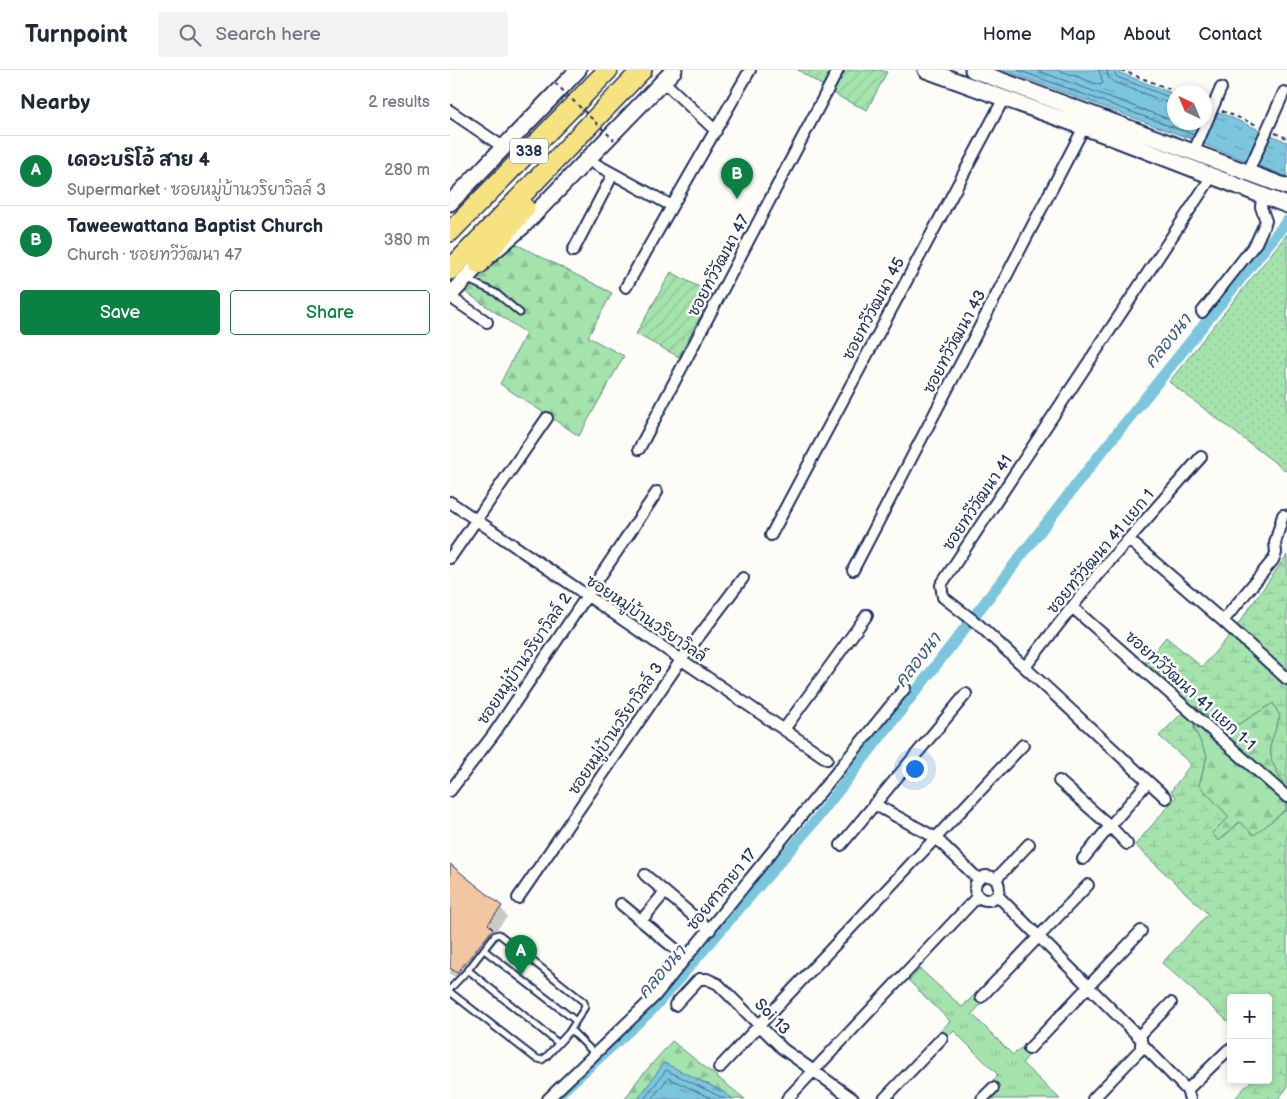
<!DOCTYPE html>
<html lang="en">
<head>
<meta charset="utf-8">
<style>
  body { margin:0; font-family:"Balsamiq Sans","Playpen Sans Thai",sans-serif; background:#f2f2f3; color:#1f2937 }
  .controls { position:absolute; right:15px; bottom:15px; display:grid; overflow:hidden; border-radius:5px; box-shadow:0 2px 8px #0003 }
  .controls button { width:45px; height:45px; display:grid; place-items:center; padding:0; border:0; border-bottom:1px solid #e0e1e3; background:#fff; color:#1f2937; font:25px sans-serif }
  .compass { position:absolute; left:717px; top:15px; width:45px; height:45px; border-radius:50%; background:#fff; box-shadow:0 2px 8px #0003; rotate:316deg }
  .you { position:absolute; left:464px; top:698px; width:18px; height:18px; margin:-12px; border:4px solid #fff; border-radius:50%; background:#1a73e8; box-shadow:0 0 0 8px #1a73e833 }
  .badge { display:grid; place-items:center; width:32px; height:32px; border-radius:50%; background:#0b8043; color:#fff; font-size:16px; font-weight:700 }
  .pin { position:absolute; translate:-50% -41px; filter:drop-shadow(0 1px 2px #0008) }
  .pin::after { content:''; position:absolute; top:26px; width:18px; height:15px; background:inherit; clip-path:polygon(0 0,100% 0,50% 100%) }
  .list { margin:0; padding:0; list-style:none }
  h2 { display:flex; justify-content:space-between; align-items:center; height:65px; margin:0; padding:0 20px; font-size:21px }
  h2 small { font-size:16px; font-weight:400; color:#747a83 }
  .list li { display:grid; grid-template-columns:32px 1fr auto; gap:15px; align-items:center; box-sizing:border-box; height:70px; padding:0 20px; border-top:1px solid #e0e1e3 }
  .list b { display:block; font-size:19px; white-space:nowrap }
  .list p { margin:0; font-size:16px; white-space:nowrap; color:#747a83 }
  .list em { font-size:16px; font-style:normal; color:#747a83 }
  .actions { display:flex; gap:10px; padding:15px 20px }
  .actions a { flex:1; padding:11px 0; border:1px solid #0b8043; border-radius:5px; text-align:center; font-size:18px; color:#0b8043 }
  .actions .main { background:#0b8043; color:#fff }
  .icon { flex:none; width:28px; height:28px; fill:none; stroke:currentColor; stroke-width:2; stroke-linecap:round; stroke-linejoin:round }
  .map { position:relative; flex:none; width:837px; height:1029px; overflow:hidden }
  header { display:flex; align-items:center; gap:30px; box-sizing:border-box; height:70px; padding:0 25px; background:#fff; border-bottom:1px solid #e0e1e3 }
  header strong { font-size:24px }
  nav { display:flex; gap:28px; margin-inline-start:auto; font-size:18px }
  .search { width:350px; height:45px; background:#f2f2f3; display:flex; align-items:center; gap:12px; box-sizing:border-box; padding:0 18px; border-radius:5px; color:#747a83; font-size:19px }
  main { display:flex }
  aside { flex:1; background:#fff }
  .map>svg:first-child { display:block }
  .grass { fill:url(#grass-dots); stroke:#608984 }
  .forest { fill:url(#forest-firs); stroke:#608984 }
  .wetland { fill:url(#wetland-marsh); stroke:#608984; fill-rule:evenodd }
  .park { fill:url(#park-tufts); stroke:#608984 }
  .garden { fill:url(#garden-furrows); stroke:#608984 }
  .water { fill:url(#water-ripples); stroke:#558aaa }
  .shadow { fill:#0003 }
  .lines { fill:none; stroke-linecap:round; stroke-linejoin:round }
  .shore { stroke:#426b91; stroke-width:1 }
  .canal { stroke:#7cc6dd; stroke-width:11 }
  .building { fill:#f2c6a1; stroke:#1b2f5e }
  .lane-casing { stroke:#1b2f5e; stroke-width:9 }
  .street-casing { stroke:#1b2f5e; stroke-width:14 }
  .secondary-casing { stroke:#1b2f5e; stroke-width:19 }
  .highway-casing { stroke:#1b2f5e; stroke-width:22 }
  .path { stroke:#1b2f5e; stroke-width:2; stroke-dasharray:4 4; stroke-linecap:butt }
  .lane { stroke:#fdfcf7; stroke-width:5 }
  .street { stroke:#fdfcf7; stroke-width:10 }
  .secondary { stroke:#fdfcf7; stroke-width:15 }
  .highway { stroke:#f6e281; stroke-width:19 }
  .path-bridge { stroke:#1b2f5e; stroke-width:2; stroke-dasharray:4 4; stroke-linecap:butt }
  .labels { text-anchor:middle; dominant-baseline:central; stroke-width:5; stroke-linejoin:round; paint-order:stroke }
  .shield { fill:#fdfcf7; stroke:#5f6c8c; stroke-width:1 }
  .shield-label { font-size:15px; font-weight:bold; fill:#1b2f5e }
  .street-label { font-size:16px; fill:#1b2f5e; stroke:#fdfcf7 }
  .water-label { font-size:18px; font-style:italic; fill:#385c84; stroke:#fdfcf7 }
</style>
</head>
<body>
<header>
<strong>Turnpoint</strong>
<div class="search"><svg class="icon" aria-label="search" viewBox="0 0 24 24"><circle cx="10" cy="10" r="6"/><path d="M15 15l6 6"/></svg>Search here</div>
<nav><a>Home</a><a>Map</a><a>About</a><a>Contact</a></nav>
</header>
<main>
<aside>
<h2>Nearby<small>2 results</small></h2>
<ul class="list">
<li><span class="badge">A</span><div><b>เดอะบริโอ้ สาย 4</b><p>Supermarket · ซอยหมู่บ้านวริยาวิลล์ 3</p></div><em>280 m</em></li>
<li><span class="badge">B</span><div><b>Taweewattana Baptist Church</b><p>Church · ซอยทวีวัฒนา 47</p></div><em>380 m</em></li>
</ul>
<div class="actions"><a class="main">Save</a><a>Share</a></div>
</aside>
<div class="map">
<svg width="837" height="1029" viewBox="0 0 837 1029">
  <defs>
    <pattern id="grass-dots" width="8" height="8" patternUnits="userSpaceOnUse" patternTransform="scale(1.25)"><rect width="8" height="8" fill="#a4e3ab"/><path d="M2 2h.1M6 6h.1" fill="none" stroke="#8dc396" stroke-width="1.8" stroke-linecap="round"/></pattern>
    <pattern id="forest-firs" width="22" height="20" patternUnits="userSpaceOnUse" patternTransform="scale(1.25)"><rect width="22" height="20" fill="#a4e3ab"/><path d="M5 1l3.5 6h-7zM16 11l3.5 6h-7z" fill="#8dc396"/></pattern>
    <pattern id="wetland-marsh" width="20" height="14" patternUnits="userSpaceOnUse" patternTransform="scale(1.25)"><rect width="20" height="14" fill="#a4e3ab"/><path d="M1 5h8M5 5V1M11 12h8M15 12V8" fill="none" stroke="#8dc396"/></pattern>
    <pattern id="park-tufts" width="24" height="20" patternUnits="userSpaceOnUse" patternTransform="scale(1.25)"><rect width="24" height="20" fill="#a4e3ab"/><path d="M3 7l-1-3M5 7V3M7 7l1-3M15 17l-1-3M17 17v-4M19 17l1-3" fill="none" stroke="#8dc396"/></pattern>
    <pattern id="garden-furrows" width="10" height="10" patternUnits="userSpaceOnUse" patternTransform="scale(1.25)"><rect width="10" height="10" fill="#a4e3ab"/><path d="M-1 1l2-2M0 10L10 0M9 11l2-2" fill="none" stroke="#8dc396"/></pattern>
    <pattern id="water-ripples" width="26" height="14" patternUnits="userSpaceOnUse" patternTransform="scale(1.25)"><rect width="26" height="14" fill="#7cc6dd"/><path d="M2 4q2-2 4 0t4 0M15 11q2-2 4 0t4 0" fill="none" stroke="#65a1b6"/></pattern>
  </defs>
  <rect width="100%" height="100%" fill="#fdfcf7"/>
  <filter id="ink" filterUnits="userSpaceOnUse"><feTurbulence type="fractalNoise" baseFrequency=".02" numOctaves="2"/><feDisplacementMap in="SourceGraphic" scale="10" xChannelSelector="R" yChannelSelector="G"/><feConvolveMatrix kernelMatrix="1 2 1 2 8 2 1 2 1" color-interpolation-filters="sRGB"/></filter>
  <g filter="url(#ink)">
    <path class="grass" d="M837,164V400L836,401L719,312Z"/>
    <path class="forest" d="M64,173L162,223L138,267L174,286L129,366L50,314L76,263L14,221Z
      M823,633L830,646L820,677L822,692L834,714L837,742L835,740L804,766L789,752L769,771L761,763L778,746L749,715L757,686L744,658L747,636L767,654H789Z
      M222,971L295,1029H283L272,1021L214,993L188,1029H175L187,1011Z"/>
    <path class="wetland" d="M837,485V1018L828,1029H784L802,1010H818V928H781V954L712,893L758,844L685,775L726,727L721,721L741,694L709,666L740,635L694,594L716,567L752,597L781,564ZM823,633L830,646L820,676L822,692L834,714L836,740L804,765L790,752L769,771L762,763L779,747L749,715L757,686L744,658L747,636L767,654H789Z"/>
    <path class="park" d="M470,899L512,937L525,924L533,932L522,944L563,985L571,978L580,984L572,993L610,1029H540L548,1020L540,1013L548,1005L504,961L496,969L489,963L500,951L459,911Z"/>
    <path class="garden" d="M348,0H430L437,2L417,40L393,29Z
      M221,202L262,224L229,287L186,264Z"/>
    <path class="water" d="M553,0H663L724,24V52H754L755,36L837,72V107L741,69Z
      M214,993L272,1021L283,1029H188Z"/>
    <path class="shadow" d="M0,796L51,837L57,847L44,863L48,870L13,912L0,904Z"/>
    <g class="lines">
      <path class="shore" d="M568,0L744,65
        M586,0L724,51
        M608,0L650,15L653,13L649,0
        M657,0L658,7L663,12L724,35
        M663,0L667,7L724,29
        M194,1029L216,1000L275,1029
        M202,1029L218,1008L263,1029"/>
      <path class="canal" d="M109,1024L201,941L365,751L647,388L837,151"/>
    </g>
    <path class="building" d="M0,794L52,836L38,854L43,859L7,903L0,898Z"/>
    <g class="lines">
      <defs>
        <path id="lane" d="M18,210L46,223L70,243
          M34,880L126,951
          M18,900L108,973
          M0,919L18,900L45,865L49,864L134,932L135,937L119,962
          M0,922L85,988L92,990L96,987L121,960L145,984"/>
        <path id="street" d="M213,11L266,61
          M0,41L53,77
          M744,81L771,18
          M138,90L222,136L300,0
          M798,102L834,22
          M123,181L163,104
          M176,217L222,136
          M0,227L37,252
          M752,242L806,173L816,151L811,137L812,126
          M189,379L388,0
          M0,432L377,689
          M321,465L554,28
          M679,470L773,551L837,609
          M0,488L97,348
          M403,500L634,57
          M622,537L837,727
          M773,551L823,490L826,483L825,473L833,445
          M575,597L648,504L751,387
          M335,658L417,545
          M609,711L660,756L698,712
          M0,721L43,665L207,422
          M716,728L529,555L493,527L491,515L762,106
          M424,734L486,768L528,809
          M391,775L516,624
          M633,789L660,756L677,774
          M195,805L260,860
          M525 818a12 12 0 1 1 24 0a12 12 0 1 1-24 0Z
          M546,809L579,774
          M547,825L691,969
          M68,828L231,590L293,508
          M171,834L236,888
          M191,851L215,822
          M531,927L638,815
          M225,935L249,909H257L268,914L333,979L403,1029
          M691,973L737,1020L740,1029
          M579,979L691,861
          M269,998L573,675
          M737,1020L778,980
          M98,1029L204,927L455,618
          M337,1029L528,826
          M434,1029L492,968
          M532,1029L543,1018
          M643,1029L691,979V964L721,933"/>
        <path id="secondary" d="M476,0L653,64L837,135
          M523,0L837,117
          M0,133L128,0
          M0,225L29,194L73,156L224,0"/>
        <path id="highway" d="M0,162L158,0
          M29,194L75,138
          M0,200L192,0"/>
      </defs>
      <use href="#lane" class="lane-casing"/>
      <use href="#street" class="street-casing"/>
      <use href="#secondary" class="secondary-casing"/>
      <use href="#highway" class="highway-casing"/>
      <path class="path" d="M671,0L727,22
        M772,41L807,55
        M825,63L837,68"/>
      <use href="#lane" class="lane"/>
      <use href="#street" class="street"/>
      <use href="#secondary" class="secondary"/>
      <use href="#highway" class="highway"/>
      <path class="path-bridge" d="M105,13L164,70"/>
    </g>
  </g>
  <g class="labels">
    <rect class="shield" x="60" y="68.5" width="38" height="25" rx="4"/>
    <g class="shield-label">
      <text x="79" y="81">338</text>
    </g>
    <g class="street-label">
      <text transform="translate(269 196) rotate(-62)">ซอยทวีวัฒนา 47</text>
      <text transform="translate(424 239) rotate(-62)">ซอยทวีวัฒนา 45</text>
      <text transform="translate(505 272) rotate(-62)">ซอยทวีวัฒนา 43</text>
      <text transform="translate(528 433) rotate(-56)">ซอยทวีวัฒนา 41</text>
      <text transform="translate(651 482) rotate(-50)">ซอยทวีวัฒนา 41 แยก 1</text>
      <text transform="translate(196 549) rotate(34)">ซอยหมู่บ้านวริยาวิลล์</text>
      <text transform="translate(75 589) rotate(-56)">ซอยหมู่บ้านวริยาวิลล์ 2</text>
      <text transform="translate(740 621) rotate(42)">ซอยทวีวัฒนา 41 แยก 1-1</text>
      <text transform="translate(166 659) rotate(-56)">ซอยหมู่บ้านวริยาวิลล์ 3</text>
      <text transform="translate(272 820) rotate(-51)">ซอยศาลายา 17</text>
      <text transform="translate(322 947) rotate(46)">Soi 13</text>
    </g>
    <g class="water-label">
      <text transform="translate(718 271) rotate(-51)">คลองนา</text>
      <text transform="translate(468 590) rotate(-52)">คลองนา</text>
      <text transform="translate(212 902) rotate(-49)">คลองนา</text>
    </g>
  </g>
</svg>
<div class="controls">
<button>+</button>
<button>−</button>
</div>
<svg class="compass" viewBox="-18 -18 36 36"><path d="M0-13l5 13h-10z" fill="#e53935"/><path d="M0 13l5-13h-10z" fill="#747a83"/></svg>
<div class="you"></div>
<div class="pin badge" style="left:71px;top:906px">A</div>
<div class="pin badge" style="left:287px;top:129px">B</div>
</div>
</main>
</body>
</html>
